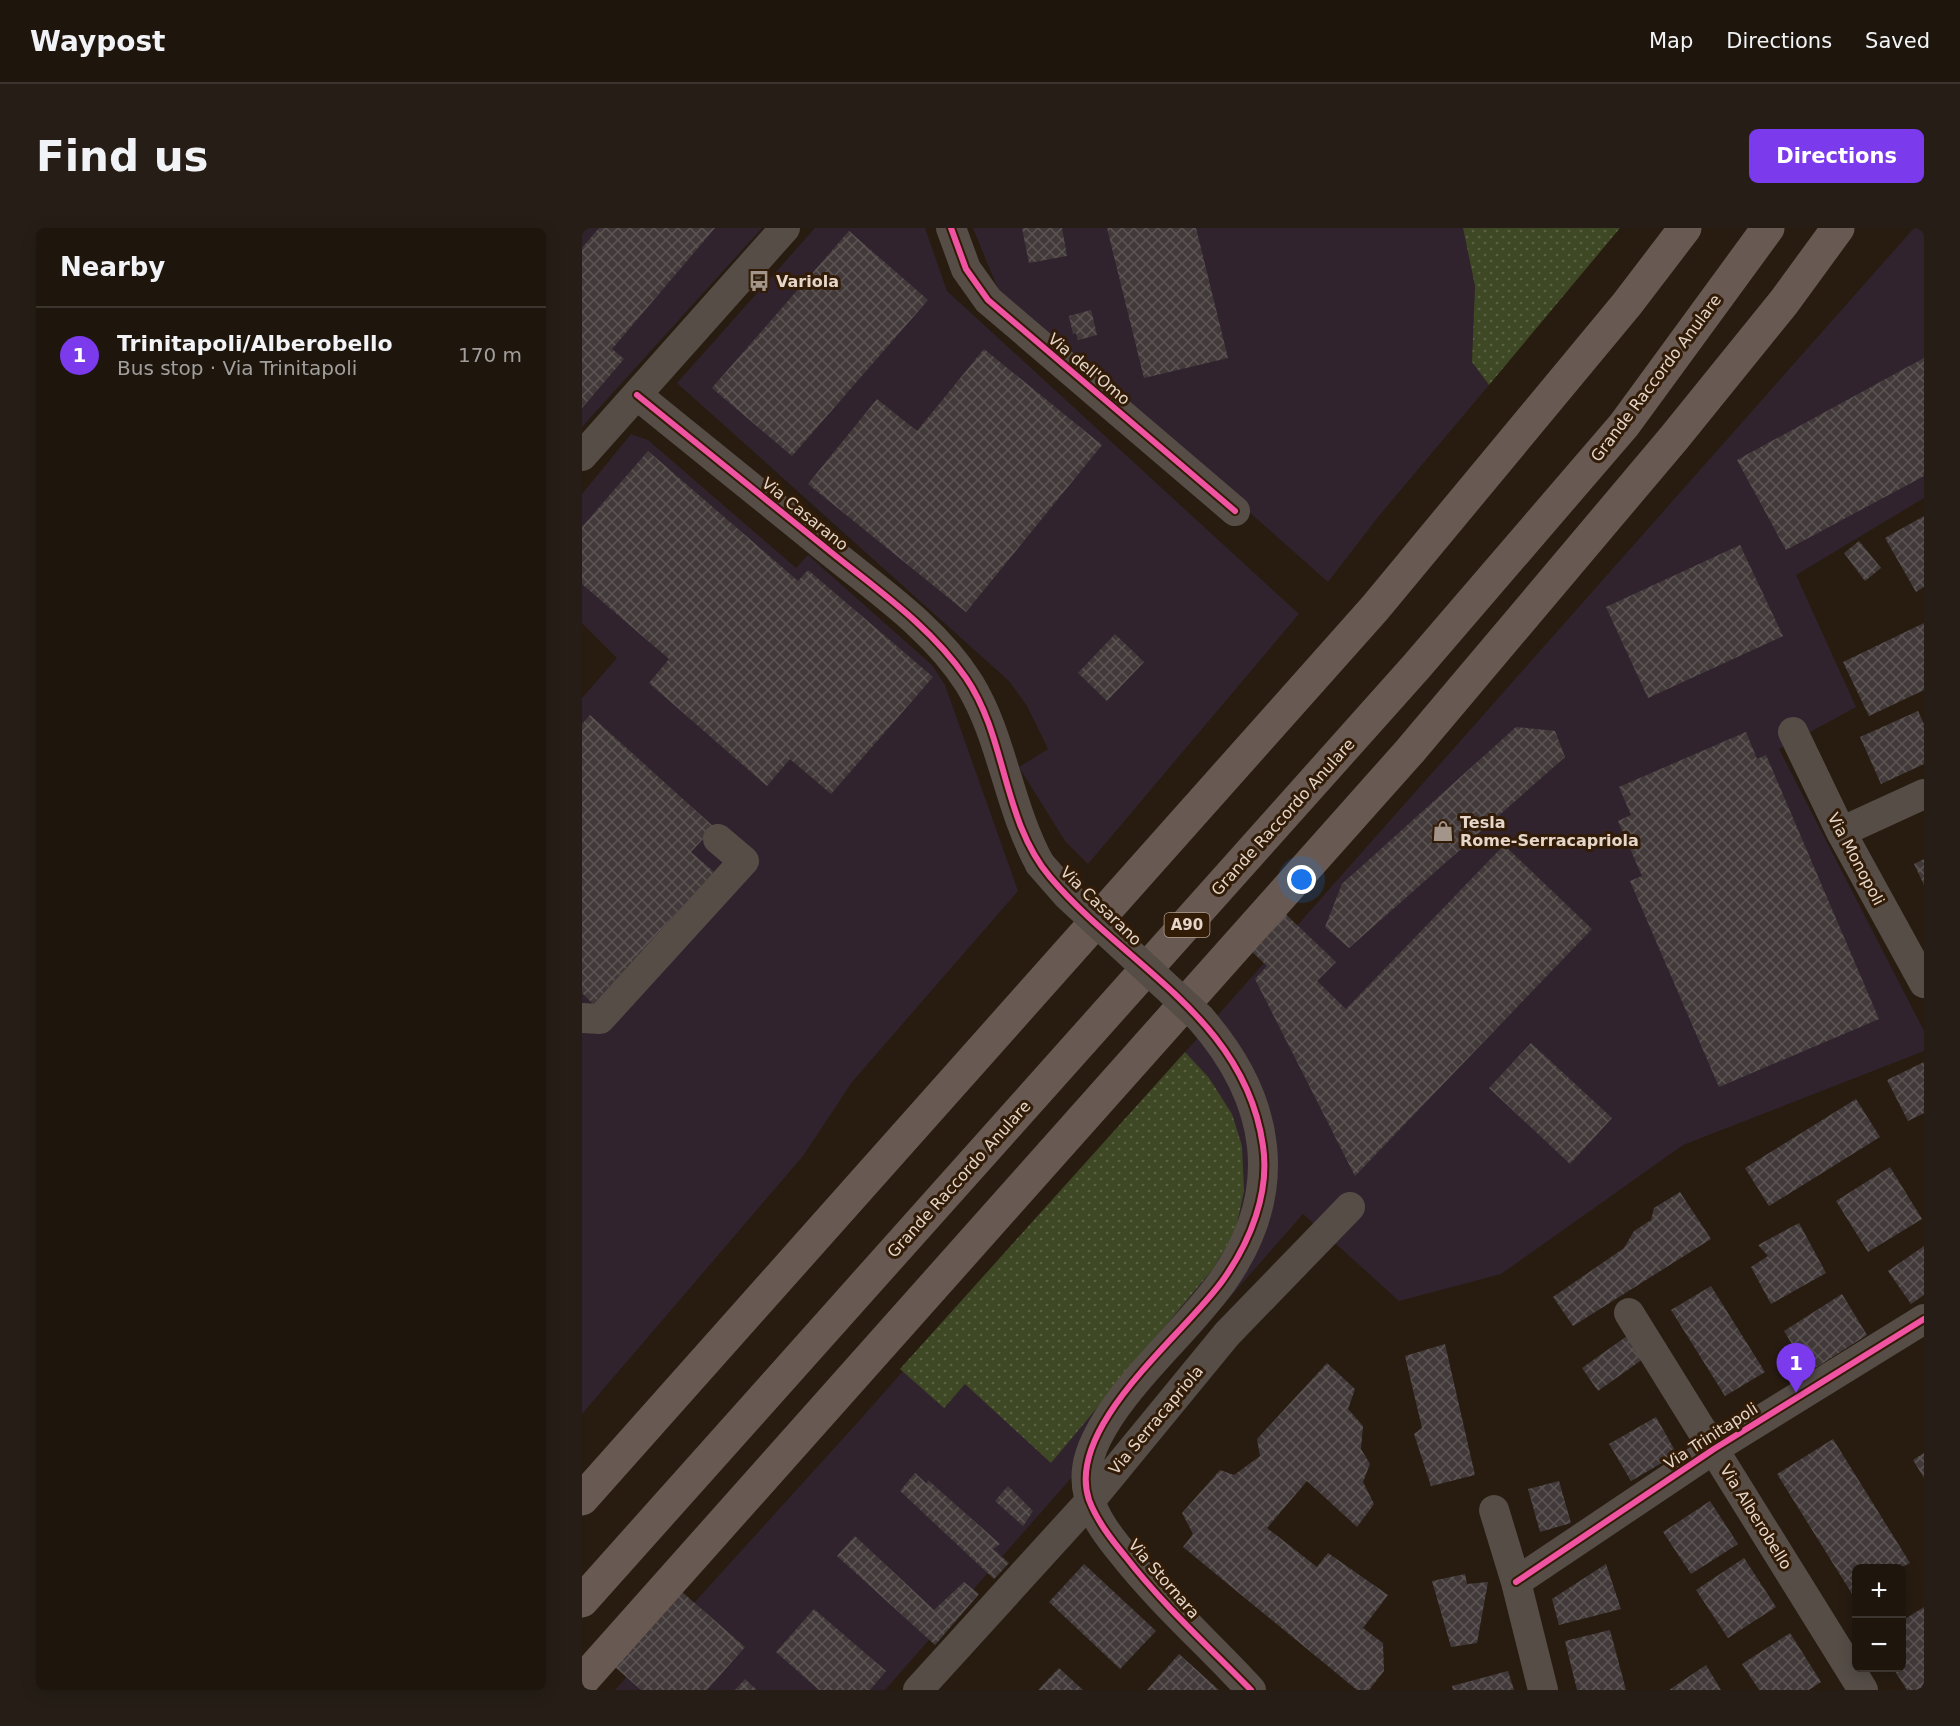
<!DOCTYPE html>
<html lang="en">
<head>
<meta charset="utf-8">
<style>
  body { margin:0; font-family:"DejaVu Sans",sans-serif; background:#261e16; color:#f1f3f6 }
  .controls { position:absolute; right:18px; bottom:18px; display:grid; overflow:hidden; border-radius:9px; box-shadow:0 3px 15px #0003 }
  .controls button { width:54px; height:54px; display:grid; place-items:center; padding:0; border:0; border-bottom:2px solid #3c342e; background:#1e150d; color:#f1f3f6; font:30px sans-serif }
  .you { position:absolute; left:720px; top:652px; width:21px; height:21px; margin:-15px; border:4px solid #fff; border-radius:50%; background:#1a73e8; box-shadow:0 0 0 9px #1a73e833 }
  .badge { display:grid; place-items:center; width:39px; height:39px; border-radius:50%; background:#7c3aed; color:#fff; font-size:20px; font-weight:700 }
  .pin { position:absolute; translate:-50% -50px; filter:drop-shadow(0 2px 3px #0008) }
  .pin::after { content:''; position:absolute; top:32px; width:21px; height:18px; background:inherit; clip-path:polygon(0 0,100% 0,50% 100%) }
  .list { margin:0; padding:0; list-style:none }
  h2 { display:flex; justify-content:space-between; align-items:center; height:78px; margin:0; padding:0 24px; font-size:26px }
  h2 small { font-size:20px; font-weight:400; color:#a19f9d }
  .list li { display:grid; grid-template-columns:39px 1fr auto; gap:18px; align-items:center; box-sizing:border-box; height:96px; padding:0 24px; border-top:2px solid #3c342e }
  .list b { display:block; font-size:22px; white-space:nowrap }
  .list p { margin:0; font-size:20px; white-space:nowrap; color:#a19f9d }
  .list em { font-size:20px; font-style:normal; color:#a19f9d }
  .map { position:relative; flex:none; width:1342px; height:1462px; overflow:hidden; border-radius:9px }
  header { display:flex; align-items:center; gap:36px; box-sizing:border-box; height:84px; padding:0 30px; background:#1e150d; border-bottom:2px solid #3c342e }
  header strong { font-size:28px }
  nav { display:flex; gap:33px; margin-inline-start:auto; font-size:21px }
  .intro { display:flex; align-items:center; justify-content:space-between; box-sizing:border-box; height:144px; padding:0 36px }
  h1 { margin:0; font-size:42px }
  .button { padding:15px 27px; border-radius:9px; background:#7c3aed; color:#fff; font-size:21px; font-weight:700 }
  main { display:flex; gap:36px; padding:0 36px }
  aside { flex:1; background:#1e150d; border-radius:9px; box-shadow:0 3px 15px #0003 }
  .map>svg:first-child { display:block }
  .industrial { fill:#30232d }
  .grass { fill:url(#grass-dots) }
  .building { fill:url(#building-cross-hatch) }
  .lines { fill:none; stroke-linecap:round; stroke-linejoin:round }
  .minor { stroke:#564d47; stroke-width:30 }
  .highway { stroke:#685a52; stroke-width:33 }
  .minor-bridge { stroke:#564d47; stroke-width:30 }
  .cycleway-casing { stroke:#321c07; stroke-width:10 }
  .cycleway { stroke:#f153a3; stroke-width:6 }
  .labels { text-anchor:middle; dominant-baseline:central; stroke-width:6; stroke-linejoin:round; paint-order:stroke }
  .shield { fill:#321c07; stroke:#af9e8f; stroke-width:1.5 }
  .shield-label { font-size:15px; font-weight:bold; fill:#e5d6c9 }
  .poi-label { font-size:16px; font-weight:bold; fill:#e5d6c9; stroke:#321c07; text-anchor:start }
  .street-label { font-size:16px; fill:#e5d6c9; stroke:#321c07 }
</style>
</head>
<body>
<header>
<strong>Waypost</strong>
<nav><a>Map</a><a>Directions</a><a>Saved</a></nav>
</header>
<div class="intro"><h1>Find us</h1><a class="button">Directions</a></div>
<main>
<aside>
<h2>Nearby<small></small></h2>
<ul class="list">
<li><span class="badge">1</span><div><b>Trinitapoli/Alberobello</b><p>Bus stop · Via Trinitapoli</p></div><em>170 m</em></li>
</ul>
</aside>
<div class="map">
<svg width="1342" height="1462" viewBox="0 0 1342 1462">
  <defs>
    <pattern id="grass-dots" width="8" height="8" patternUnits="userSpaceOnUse" patternTransform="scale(1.5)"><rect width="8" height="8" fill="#3f4825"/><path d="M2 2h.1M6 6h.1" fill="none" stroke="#5b6243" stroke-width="1.8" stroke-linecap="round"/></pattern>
    <pattern id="building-cross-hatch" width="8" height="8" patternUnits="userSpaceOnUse" patternTransform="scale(1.5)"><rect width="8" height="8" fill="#423a3a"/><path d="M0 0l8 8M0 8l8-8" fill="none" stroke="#5d5655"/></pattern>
  </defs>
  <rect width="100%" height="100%" fill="#281c11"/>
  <path class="industrial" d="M0,0H180L0,199Z
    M233,0H343L365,63L717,386L506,636L483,613L437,539L466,521L445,478L427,453L95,155Z
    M391,0H881L893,58L890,134L907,157L796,289L746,354L416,61Z
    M1332,0H1342V270L1214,347L1274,479L1197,521L1342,803V823L1101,917L919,1046L817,1073L721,986L303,1462H33L276,1194Z
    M49,206L66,212L214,340L226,327L350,437L363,457L436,663L270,854L221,928L0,1186V470L35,430L0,395V266Z"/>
  <path class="grass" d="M881,0H1038L907,157L890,134L893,58Z
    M603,824L627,850L650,886L660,918L662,963L653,1005L630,1042L469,1235L383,1156L362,1180L318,1141Z"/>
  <path class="building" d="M17,0H133L30,121L42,131L0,180V20Z
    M440,0H480L485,28L447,35Z
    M525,0H614L646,130L562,150Z
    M267,3L346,72L210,228L130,160Z
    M509,82L515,107L496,112L494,105L491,106L487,88Z
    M402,121L520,217L384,384L226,256L295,171L335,203Z
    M1342,130V248L1204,322L1155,232Z
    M66,223L216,353L226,342L351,449L249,566L208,531L185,558L67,455L87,431L0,356V299Z
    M1342,288V359L1334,364L1303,310Z
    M1277,313L1299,340L1283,353L1262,325Z
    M1158,317L1201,408L1066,470L1024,379Z
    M1342,395V462L1287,488L1261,434Z
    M533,406L562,434L525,473L496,445Z
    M1336,483L1342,496V536L1299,556L1278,509Z
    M8,487L132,599L109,624L132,644L11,776L0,765V496Z
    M934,499L973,503L983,529L767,720L743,699L760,656Z
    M1164,504L1175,531L1184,527L1297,791L1137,859L1048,653L1060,648L1036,593L1049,587L1037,559Z
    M922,617L1010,701L773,948L673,751L685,738L660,714L695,678L754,734L735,753L764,781Z
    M1342,631V657L1332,636Z
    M949,815L1030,890L988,936L907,860Z
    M1342,834V885L1326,893L1305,852Z
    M1274,871L1298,909L1187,978L1163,940Z
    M1308,939L1340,991L1286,1024L1254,973Z
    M1098,964L1129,1011L991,1098L971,1069L1042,1020L1052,1003L1069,992L1072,980Z
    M1217,995L1244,1045L1189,1076L1169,1039L1186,1028L1176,1017Z
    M1342,1018V1067L1329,1076L1306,1043Z
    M1129,1058L1183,1144L1143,1168L1089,1082Z
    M1260,1066L1285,1107L1227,1144L1202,1103Z
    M1045,1108L1061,1131L1016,1163L1000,1140Z
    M863,1116L893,1247L849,1258L832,1206L840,1200L823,1128Z
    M745,1135L773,1161L766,1181L781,1198L779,1221L788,1236L781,1254L792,1276L775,1299L725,1253L685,1300L735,1339L746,1325L806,1367L781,1400L801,1415L802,1443L787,1462H775L601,1319L611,1306L600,1285L638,1242L652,1247L678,1228L675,1211Z
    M1074,1189L1095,1226L1049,1253L1027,1216Z
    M1251,1211L1328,1335L1318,1340H1274V1368L1272,1369L1195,1246Z
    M1342,1225V1250L1331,1232Z
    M333,1245L345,1256L346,1252L418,1316L411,1321L427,1335L412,1351L318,1263Z
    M977,1253L989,1295L958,1304L946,1261Z
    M426,1258L451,1283L441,1298L413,1273Z
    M1128,1273L1156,1316L1109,1346L1081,1304Z
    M273,1308L352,1382L382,1354L397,1366L353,1417L255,1328Z
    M1162,1330L1194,1379L1146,1410L1114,1362Z
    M502,1336L574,1403L538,1441L467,1374Z
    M1024,1336L1039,1381L977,1397L970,1371Z
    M883,1346L885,1356L906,1354L895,1415L869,1419L850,1353Z
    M99,1363L163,1419L125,1462H59L33,1439Z
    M1342,1379V1462H1325L1311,1440H1320V1393Z
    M232,1381L304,1443L288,1462H237L194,1424Z
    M1028,1402L1044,1462H995L983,1413Z
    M1208,1405L1239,1454L1227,1462H1177L1160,1436Z
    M597,1426L637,1462H565Z
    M1124,1437L1139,1462H1087Z
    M477,1440L501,1462H456Z
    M926,1443L932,1462H871L870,1458Z
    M163,1451L175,1462H153Z"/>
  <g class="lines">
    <path class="minor" d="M369,0L384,41L406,72L653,283
      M55,167C120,219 184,272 249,324C297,363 353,401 387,455C420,508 426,578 458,636
      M0,228L203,0
      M1211,504L1259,604L1342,755
      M1259,604L1342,566
      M0,790L18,791L162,633L136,611
      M618,790C689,871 705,963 640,1054C606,1101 560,1139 527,1189C511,1214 499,1239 507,1269C513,1291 528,1310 542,1327C581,1376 627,1416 669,1462
      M1047,1085L1281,1462
      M912,1282L934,1354L961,1462
      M934,1354L1132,1221L1342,1091
      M336,1462L508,1273L645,1106L768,979"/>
    <path class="highway" d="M0,1271L793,380L1045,76L1103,0
      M0,1373L834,439L1042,197L1186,0
      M0,1453L828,523L1092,210L1202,74L1256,0"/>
    <path class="minor-bridge" d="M458,636L486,668L618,790"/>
    <defs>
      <path id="cycleway" d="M369,0L384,41L406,72L653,283
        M55,167C120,219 185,272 250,325C297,363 349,399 384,450C425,510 420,592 468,649C544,739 663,790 681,918C688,965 668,1014 641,1052C603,1106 482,1198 507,1272C515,1293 529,1311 543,1328C581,1377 626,1418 669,1462
        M934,1354L1132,1221L1342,1091"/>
    </defs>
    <use href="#cycleway" class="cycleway-casing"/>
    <use href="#cycleway" class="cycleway"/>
  </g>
  <defs>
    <symbol id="bus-bare" viewBox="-9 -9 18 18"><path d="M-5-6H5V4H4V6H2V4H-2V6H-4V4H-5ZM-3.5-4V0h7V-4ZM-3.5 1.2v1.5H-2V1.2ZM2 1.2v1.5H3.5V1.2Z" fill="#a39589" stroke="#321c07" stroke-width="2.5" paint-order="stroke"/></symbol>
    <symbol id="shop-bare" viewBox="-9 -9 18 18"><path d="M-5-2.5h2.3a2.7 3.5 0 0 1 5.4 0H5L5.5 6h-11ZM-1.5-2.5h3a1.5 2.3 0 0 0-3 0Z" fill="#a39589" stroke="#321c07" stroke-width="2.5" paint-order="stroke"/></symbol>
  </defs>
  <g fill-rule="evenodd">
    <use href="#bus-bare" x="162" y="38" width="30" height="30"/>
    <use href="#shop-bare" x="846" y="588" width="30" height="30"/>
  </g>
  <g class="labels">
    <rect class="shield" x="582.5" y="685" width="45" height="24" rx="4.5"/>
    <g class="shield-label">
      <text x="605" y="697">A90</text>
    </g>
    <g class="poi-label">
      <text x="194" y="53">Variola</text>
      <text x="878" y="594">Tesla<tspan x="878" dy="18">Rome-Serracapriola</tspan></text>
    </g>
    <g class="street-label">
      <text transform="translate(507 141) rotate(40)">Via dell'Omo</text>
      <text transform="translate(1074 150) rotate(-53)">Grande Raccordo Anulare</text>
      <text transform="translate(223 286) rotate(39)">Via Casarano</text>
      <text transform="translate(701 589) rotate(-48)">Grande Raccordo Anulare</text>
      <text transform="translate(1274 631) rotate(62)">Via Monopoli</text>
      <text transform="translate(519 678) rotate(44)">Via Casarano</text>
      <text transform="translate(377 951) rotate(-48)">Grande Raccordo Anulare</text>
      <text transform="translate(574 1192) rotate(-50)">Via Serracapriola</text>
      <text transform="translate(1129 1208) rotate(-33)">Via Trinitapoli</text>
      <text transform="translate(1174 1289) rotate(58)">Via Alberobello</text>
      <text transform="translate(582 1351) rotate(49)">Via Stornara</text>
    </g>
  </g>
</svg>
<div class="controls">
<button>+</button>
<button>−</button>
</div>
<div class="you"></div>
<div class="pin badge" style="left:1214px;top:1165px">1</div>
</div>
</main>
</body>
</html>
